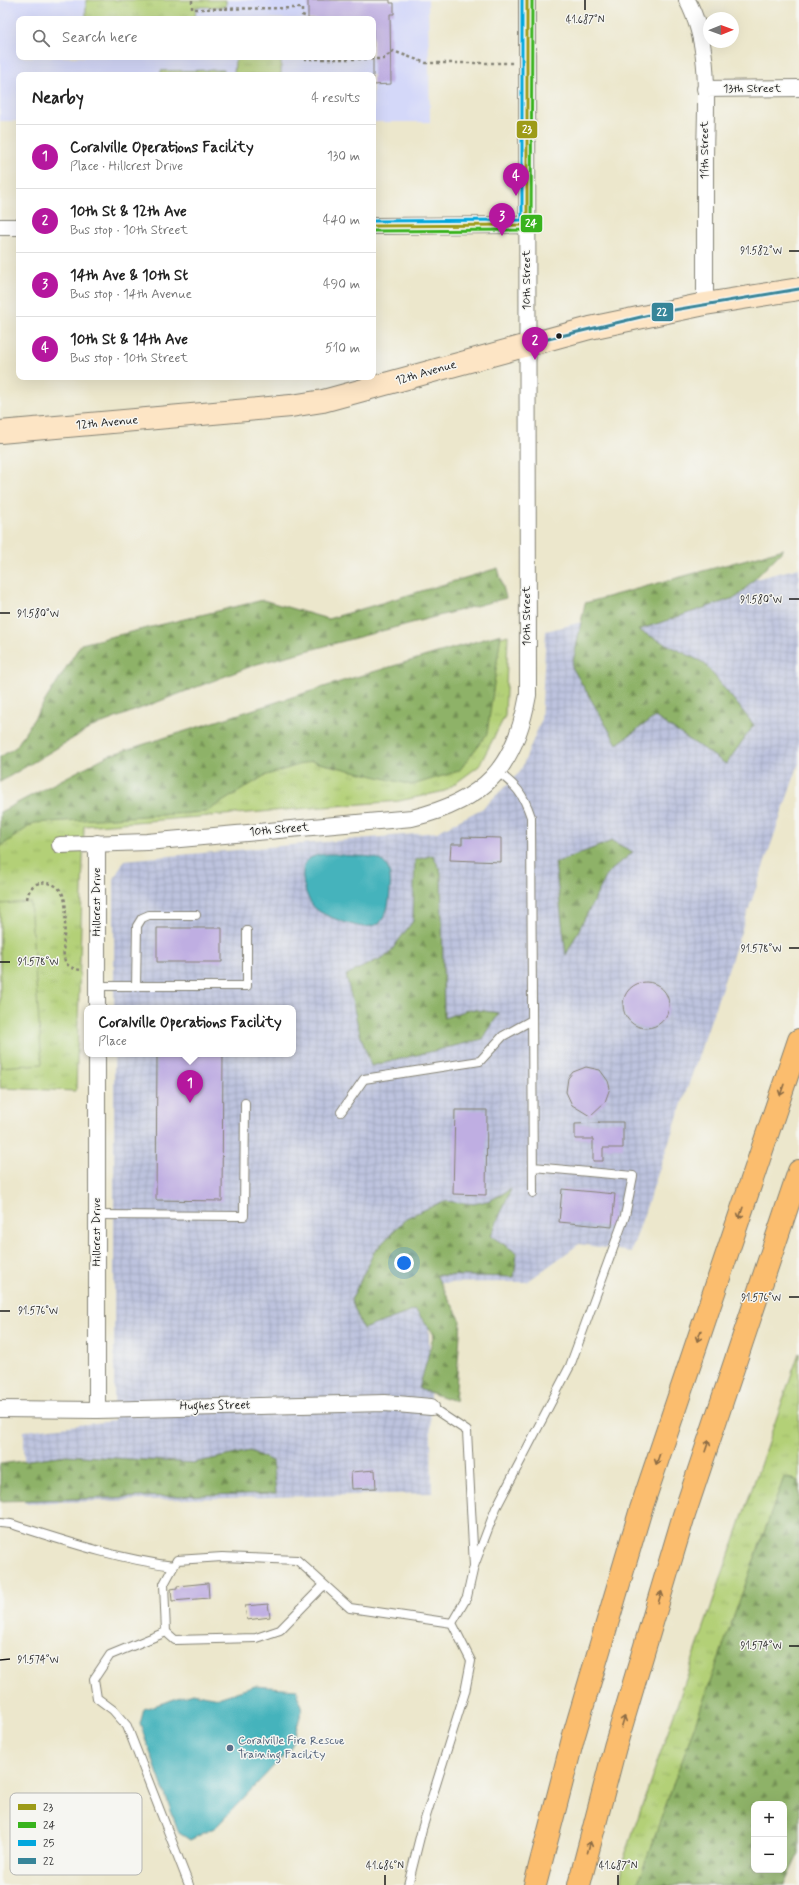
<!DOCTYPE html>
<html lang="en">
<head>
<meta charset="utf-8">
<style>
  body { margin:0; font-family:Mynerve,sans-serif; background:#f2f2f2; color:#222 }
  .controls { position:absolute; right:12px; bottom:12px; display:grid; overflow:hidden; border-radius:8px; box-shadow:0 4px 16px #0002 }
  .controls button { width:36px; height:36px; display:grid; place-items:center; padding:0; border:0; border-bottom:1px solid #e0e0e0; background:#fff; color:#222; font:20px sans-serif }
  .compass { position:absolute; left:703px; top:12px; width:36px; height:36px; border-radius:50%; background:#fff; box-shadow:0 4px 16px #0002; rotate:89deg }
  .you { position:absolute; left:404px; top:1263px; width:14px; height:14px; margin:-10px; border:3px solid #fff; border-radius:50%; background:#1a73e8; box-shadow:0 0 0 6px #1a73e833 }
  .badge { display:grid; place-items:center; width:26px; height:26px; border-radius:50%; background:#b5179e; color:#fff; font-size:13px; font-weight:700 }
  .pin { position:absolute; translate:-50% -33px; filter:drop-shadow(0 1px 2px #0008) }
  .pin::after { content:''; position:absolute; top:21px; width:14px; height:12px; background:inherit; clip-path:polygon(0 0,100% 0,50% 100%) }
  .popup { position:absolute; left:84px; top:1005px; width:212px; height:52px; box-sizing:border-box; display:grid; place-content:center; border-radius:8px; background:#fff; filter:drop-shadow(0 1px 3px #0005); font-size:13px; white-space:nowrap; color:#767676 }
  .popup b { font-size:15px; color:#222 }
  .popup::after { content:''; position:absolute; left:50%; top:100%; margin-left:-8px; border:8px solid transparent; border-top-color:#fff }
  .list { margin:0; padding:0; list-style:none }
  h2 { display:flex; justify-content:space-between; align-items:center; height:52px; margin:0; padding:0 16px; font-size:17px }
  h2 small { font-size:13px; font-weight:400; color:#767676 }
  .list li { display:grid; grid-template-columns:26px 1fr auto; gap:12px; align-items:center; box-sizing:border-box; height:64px; padding:0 16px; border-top:1px solid #e0e0e0 }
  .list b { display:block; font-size:15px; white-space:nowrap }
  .list p { margin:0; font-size:13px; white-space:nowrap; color:#767676 }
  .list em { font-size:13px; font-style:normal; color:#767676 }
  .icon { flex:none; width:22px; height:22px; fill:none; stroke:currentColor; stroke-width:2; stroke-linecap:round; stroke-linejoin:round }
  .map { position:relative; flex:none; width:799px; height:1885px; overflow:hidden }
  .search { position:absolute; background:#fff; box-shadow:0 4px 16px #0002; left:16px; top:16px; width:360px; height:44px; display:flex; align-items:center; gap:10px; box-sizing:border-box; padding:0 14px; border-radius:8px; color:#767676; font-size:15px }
  .panel { position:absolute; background:#fff; box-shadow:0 4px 16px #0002; left:16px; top:72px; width:360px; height:308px; border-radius:8px }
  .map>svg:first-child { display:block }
  .built { fill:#d4d8f9; fill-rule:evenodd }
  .industrial { fill:url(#industrial-grid) }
  .grass { fill:url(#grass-tufts); stroke:#68764a }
  .forest { fill:url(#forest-firs); stroke:#556742; fill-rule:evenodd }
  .garden { fill:#b3d077; stroke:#68764a }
  .water { fill:#44b3bc; stroke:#30686c }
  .building { fill:#bfaee2 }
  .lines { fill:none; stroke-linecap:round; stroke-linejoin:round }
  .lane-casing { stroke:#848274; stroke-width:10 }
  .street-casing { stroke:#848274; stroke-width:18 }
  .secondary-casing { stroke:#848274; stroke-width:24 }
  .highway-casing { stroke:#848274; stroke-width:24 }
  .path { stroke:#848274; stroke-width:2.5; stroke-dasharray:3 3; stroke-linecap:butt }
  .lane { stroke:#fff; stroke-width:8 }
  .street { stroke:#fff; stroke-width:16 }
  .secondary { stroke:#fde5c5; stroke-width:22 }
  .highway { stroke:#fbbd6e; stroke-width:22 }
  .bus-1-casing { stroke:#f6f6f2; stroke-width:6 }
  .bus-2-casing { stroke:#f6f6f2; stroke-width:6 }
  .bus-3-casing { stroke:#f6f6f2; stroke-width:6 }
  .bus-4-casing { stroke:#f6f6f2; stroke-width:6 }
  .bus-1 { stroke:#9d9b18; stroke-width:3 }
  .bus-2 { stroke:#38b31d; stroke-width:3 }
  .bus-3 { stroke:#03a7dd; stroke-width:3 }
  .bus-4 { stroke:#378599; stroke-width:3 }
  .oneway { stroke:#8c6c45 }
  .ticks { fill:none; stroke:#1c1c1c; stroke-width:1.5 }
  .bus-dot { fill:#1c1c1c; stroke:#f6f6f2; stroke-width:1.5 }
  .service-dot { fill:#5c6f8a; stroke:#f6f6f2; stroke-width:1.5 }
  .labels { text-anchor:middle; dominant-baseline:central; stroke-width:3; stroke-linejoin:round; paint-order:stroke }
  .street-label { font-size:12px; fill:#1c1c1c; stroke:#f6f6f2 }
  .service-label { font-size:12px; fill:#4e5e75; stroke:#f6f6f2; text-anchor:start }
  .key { fill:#f6f6f2; stroke:#b5b5b2; stroke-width:1 }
  .key-label { font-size:11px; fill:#1c1c1c }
  .ticks-label { font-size:10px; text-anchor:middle; fill:#1c1c1c; stroke:#f6f6f2; stroke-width:3; stroke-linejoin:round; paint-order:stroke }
  .line-badge { stroke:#f6f6f2; stroke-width:1.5 }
  .badge-label { font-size:11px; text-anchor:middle; font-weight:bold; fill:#fff }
</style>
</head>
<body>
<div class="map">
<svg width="799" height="1885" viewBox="0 0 799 1885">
  <defs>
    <pattern id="industrial-grid" width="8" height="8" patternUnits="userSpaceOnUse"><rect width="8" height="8" fill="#bdc3de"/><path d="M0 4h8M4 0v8" fill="none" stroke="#a2a7be"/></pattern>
    <pattern id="grass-tufts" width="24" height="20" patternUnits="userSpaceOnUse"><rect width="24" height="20" fill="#b3d077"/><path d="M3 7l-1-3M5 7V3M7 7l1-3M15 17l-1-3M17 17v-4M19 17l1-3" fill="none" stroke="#99b266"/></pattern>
    <pattern id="forest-firs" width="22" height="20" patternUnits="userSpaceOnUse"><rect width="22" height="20" fill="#8eb268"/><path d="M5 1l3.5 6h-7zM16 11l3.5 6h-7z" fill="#739055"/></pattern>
  </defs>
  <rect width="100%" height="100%" fill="#f6f6f2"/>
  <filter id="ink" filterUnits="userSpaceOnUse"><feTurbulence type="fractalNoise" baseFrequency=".025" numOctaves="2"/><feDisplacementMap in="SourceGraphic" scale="8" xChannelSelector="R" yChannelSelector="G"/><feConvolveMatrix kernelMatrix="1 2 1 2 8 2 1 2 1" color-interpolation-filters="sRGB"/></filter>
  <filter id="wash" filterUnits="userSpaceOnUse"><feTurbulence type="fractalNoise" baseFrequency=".012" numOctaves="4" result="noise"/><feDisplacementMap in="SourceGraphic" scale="16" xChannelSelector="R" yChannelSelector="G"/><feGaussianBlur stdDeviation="0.9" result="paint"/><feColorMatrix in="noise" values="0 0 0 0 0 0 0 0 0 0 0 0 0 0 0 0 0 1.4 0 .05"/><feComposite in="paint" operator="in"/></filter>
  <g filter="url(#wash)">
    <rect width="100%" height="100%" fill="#ece7cc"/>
    <path class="built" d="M0,0H428L430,122H373V75H19V121H0ZM19,19H373V57H19Z"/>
    <path class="industrial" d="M799,568V763L631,1252L579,1244L527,1282L428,1283L432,1493L24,1503V1431L114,1421V1054H293V1008H114V879L124,860L437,832L483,808L520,772L541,721L546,631Z"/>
    <path class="grass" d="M86,0H226V7H196L195,19H86Z
      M239,57H281V75H234L235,61Z
      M224,70V75H161V71Z
      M508,635L505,716L479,766L445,791L399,801L84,826L76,1091L0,1088V825L152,747Z
      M799,1353V1759L754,1804V1870L758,1885H620L624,1858Z"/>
    <path class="forest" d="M784,549L737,597L638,630L704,663L754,725L726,764L655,717L617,744L572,667L585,603Z
      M498,568L506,598L257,664L92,727L0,782V757L16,747L81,644L263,600L328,619Z
      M501,634L487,734L459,771L412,785L311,761L264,776L206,812L34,823L0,847V812L107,756L346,680Z
      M612,841L633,852L608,873L566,955L555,863Z
      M433,855L441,872L444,1018L470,1009L499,1013L483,1039L371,1066L360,1034L346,975L388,955L413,921L415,860Z
      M511,1189L491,1236L517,1253L514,1277L436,1275L461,1321L455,1401L419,1389L434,1334L415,1310L363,1329L351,1300L374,1252L406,1218L444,1201L474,1204L491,1200Z
      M250,1451L272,1461L276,1493L0,1501V1464L66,1455L193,1463Z
      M784,1477L799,1481V1853L784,1885H637ZM754,1804H784V1870H754Z"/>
    <path class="garden" d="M30,902L42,1064L0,1067V904Z"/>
    <path class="water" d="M335,854C363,860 394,846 390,890C389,904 388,913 379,924C374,925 369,927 364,927C353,926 323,916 315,908C305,899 296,866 310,858C317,854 327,854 335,854Z
      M255,1686L297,1689L302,1710L291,1748L216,1827L190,1840L179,1833L140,1724L144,1709L193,1693L218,1698Z"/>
    <g id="blocks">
      <path class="building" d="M308,0H390V3H394V14H390L391,84L373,85V19H308Z
        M462,837L501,838V862L450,860L451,844H462Z
        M157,928H222V962H157Z
        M623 1005a23 23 0 1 1 46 0a23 23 0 1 1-46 0Z
        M157,1054H223L222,1201L156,1200Z
        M586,1067L600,1070L608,1081L610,1088L605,1102L590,1116L572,1105L566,1092L568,1078L573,1072Z
        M455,1110H487L486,1195L453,1194Z
        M598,1122H623V1148H603V1161H593V1139H575V1124L600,1123Z
        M562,1189L615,1194L612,1227L559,1222Z
        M375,1470L376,1488L352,1489L351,1472Z
        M208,1583L209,1598L172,1601L171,1589L177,1588V1586Z
        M268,1604L270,1617L247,1620L245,1606Z"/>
    </g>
  </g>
  <g filter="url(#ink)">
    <use href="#blocks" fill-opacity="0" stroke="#848274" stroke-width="1"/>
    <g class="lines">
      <defs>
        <path id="lane" d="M497,771C517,787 523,793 531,817L533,1193
          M97,986H247V931
          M136,987L137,926L142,918L149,915H196
          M341,1112L364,1079L480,1061L503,1036L532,1020
          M97,1215L244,1216L245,1103
          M0,1523L11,1524C65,1541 117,1559 174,1566
          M474,1566L496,1508L570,1366L625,1216L633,1176L533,1167
          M166,1632L175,1640L256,1638L280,1630L324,1585
          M189,1885L127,1726L113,1710L97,1698L94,1679L110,1655L166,1632L164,1584L177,1560L222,1557L297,1560L350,1608L452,1623
          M408,1885L422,1829L465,1692L471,1661L452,1623L467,1597L474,1566L467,1431L431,1407"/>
        <path id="street" d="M687,0C713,48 705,108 705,161C705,209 705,256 705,304
          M705,89L799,88
          M373,226L527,225
          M0,227H19
          M97,843V1008
          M60,845L147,842L412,818C484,801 515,768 528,695L527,0
          M97,1054V1410
          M0,1409L97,1410L385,1403L431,1407"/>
        <path id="secondary" d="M0,432L291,406L323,401L590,328L705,304L799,289"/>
        <path id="highway" d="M535,1885L574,1735L641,1509L799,1040
          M579,1885L615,1747L684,1515L799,1171"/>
      </defs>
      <use href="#lane" class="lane-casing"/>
      <use href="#street" class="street-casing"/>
      <use href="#secondary" class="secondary-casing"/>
      <use href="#highway" class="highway-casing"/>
      <path class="path" d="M192,0V9L302,8V15L305,16V19
        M306,57V59H383L393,51L426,63H513
        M27,899C28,893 30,887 36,884C42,882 45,882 51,884C78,892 58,940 65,961C68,968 77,970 83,970"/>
      <use href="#lane" class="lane"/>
      <use href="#street" class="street"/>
      <use href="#secondary" class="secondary"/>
      <use href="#highway" class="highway"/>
      <defs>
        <path id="bus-1" d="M373,226L527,225V0"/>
        <path id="bus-2" d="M373,231L527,230L531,228L532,0"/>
        <path id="bus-3" d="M373,221L522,220V0"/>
        <path id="bus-4" d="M527,344L662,312L799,289"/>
      </defs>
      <use href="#bus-1" class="bus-1-casing"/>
      <use href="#bus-2" class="bus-2-casing"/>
      <use href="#bus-3" class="bus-3-casing"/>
      <use href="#bus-4" class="bus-4-casing"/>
      <use href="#bus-1" class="bus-1"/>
      <use href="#bus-2" class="bus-2"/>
      <use href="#bus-3" class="bus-3"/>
      <use href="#bus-4" class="bus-4"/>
    </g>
    <defs><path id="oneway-shaft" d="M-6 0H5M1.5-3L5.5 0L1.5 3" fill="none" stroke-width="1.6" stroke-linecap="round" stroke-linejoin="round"/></defs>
    <g class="oneway">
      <use href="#oneway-shaft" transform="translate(782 1090) rotate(109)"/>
      <use href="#oneway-shaft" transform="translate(741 1213) rotate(109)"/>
      <use href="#oneway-shaft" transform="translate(699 1336) rotate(109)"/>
      <use href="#oneway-shaft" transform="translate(707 1446) rotate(-71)"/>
      <use href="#oneway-shaft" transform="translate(658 1459) rotate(109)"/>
      <use href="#oneway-shaft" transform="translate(660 1597) rotate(-73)"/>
      <use href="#oneway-shaft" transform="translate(623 1722) rotate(-73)"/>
      <use href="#oneway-shaft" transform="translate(589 1847) rotate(-75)"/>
    </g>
  </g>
  <path class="ticks" d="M585,0V10M789,251H799M789,599H799M0,613H10M789,948H799M0,962H10M789,1297H799M0,1311H10M789,1646H799M0,1660L10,1659M385,1875V1885M618,1875V1885"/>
  <circle class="bus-dot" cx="559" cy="336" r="3.5"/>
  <circle class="service-dot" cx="230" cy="1748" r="4"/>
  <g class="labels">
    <g class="street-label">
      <text x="752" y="89">13th Street</text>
      <text transform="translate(705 150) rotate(-90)">11th Street</text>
      <text transform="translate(527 280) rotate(-90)">10th Street</text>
      <text transform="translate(426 373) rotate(-16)">12th Avenue</text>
      <text transform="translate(107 423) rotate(-5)">12th Avenue</text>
      <text transform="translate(527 616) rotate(-90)">10th Street</text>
      <text transform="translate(279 830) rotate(-5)">10th Street</text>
      <text transform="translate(97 902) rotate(-90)">Hillcrest Drive</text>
      <text transform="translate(97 1232) rotate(-90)">Hillcrest Drive</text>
      <text transform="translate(215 1406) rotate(-1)">Hughes Street</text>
    </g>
    <g class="service-label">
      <text x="238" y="1741">Coralville Fire Rescue<tspan x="238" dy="14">Training Facility</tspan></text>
    </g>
  </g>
  <rect x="10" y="1793" width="132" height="82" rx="6" class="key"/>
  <rect x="18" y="1804" width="18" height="6" fill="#9d9b18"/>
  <rect x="18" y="1822" width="18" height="6" fill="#38b31d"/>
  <rect x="18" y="1840" width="18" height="6" fill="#03a7dd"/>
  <rect x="18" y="1858" width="18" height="6" fill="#378599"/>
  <g class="key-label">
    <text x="43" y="1811">23</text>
    <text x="43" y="1829">24</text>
    <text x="43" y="1847">25</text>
    <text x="43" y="1865">22</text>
  </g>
  <g class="ticks-label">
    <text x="585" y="23">41.687°N</text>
    <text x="761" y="254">91.582°W</text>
    <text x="761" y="603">91.580°W</text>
    <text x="38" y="617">91.580°W</text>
    <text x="761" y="952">91.578°W</text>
    <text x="38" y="965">91.578°W</text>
    <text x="761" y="1301">91.576°W</text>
    <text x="38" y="1314">91.576°W</text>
    <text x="761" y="1649">91.574°W</text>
    <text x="38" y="1663">91.574°W</text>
    <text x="385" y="1869">41.686°N</text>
    <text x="618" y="1869">41.687°N</text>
  </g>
  <g class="line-badge">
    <rect x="516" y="120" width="22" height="19" rx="4" fill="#9d9b18"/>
    <rect x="520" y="214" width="23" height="19" rx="4" fill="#38b31d"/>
    <rect x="651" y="302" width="23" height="20" rx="4" fill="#378599"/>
  </g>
  <g class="badge-label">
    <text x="527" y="133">23</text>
    <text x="531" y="227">24</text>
    <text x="662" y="316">22</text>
  </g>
</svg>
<div class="controls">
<button>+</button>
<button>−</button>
</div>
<svg class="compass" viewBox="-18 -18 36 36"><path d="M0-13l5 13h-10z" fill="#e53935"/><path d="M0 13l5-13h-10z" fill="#767676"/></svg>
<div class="you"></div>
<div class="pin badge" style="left:190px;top:1103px">1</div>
<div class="popup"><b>Coralville Operations Facility</b>Place</div>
<div class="pin badge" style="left:535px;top:360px">2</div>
<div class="pin badge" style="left:502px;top:236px">3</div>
<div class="pin badge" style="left:516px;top:196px">4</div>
<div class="search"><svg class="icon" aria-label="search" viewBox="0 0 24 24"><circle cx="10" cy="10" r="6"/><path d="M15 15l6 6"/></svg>Search here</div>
<section class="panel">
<h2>Nearby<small>4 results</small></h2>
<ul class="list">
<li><span class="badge">1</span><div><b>Coralville Operations Facility</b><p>Place · Hillcrest Drive</p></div><em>130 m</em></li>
<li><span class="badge">2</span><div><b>10th St &amp; 12th Ave</b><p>Bus stop · 10th Street</p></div><em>440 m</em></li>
<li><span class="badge">3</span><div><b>14th Ave &amp; 10th St</b><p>Bus stop · 14th Avenue</p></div><em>490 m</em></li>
<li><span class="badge">4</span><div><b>10th St &amp; 14th Ave</b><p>Bus stop · 10th Street</p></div><em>510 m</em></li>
</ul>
</section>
</div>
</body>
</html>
